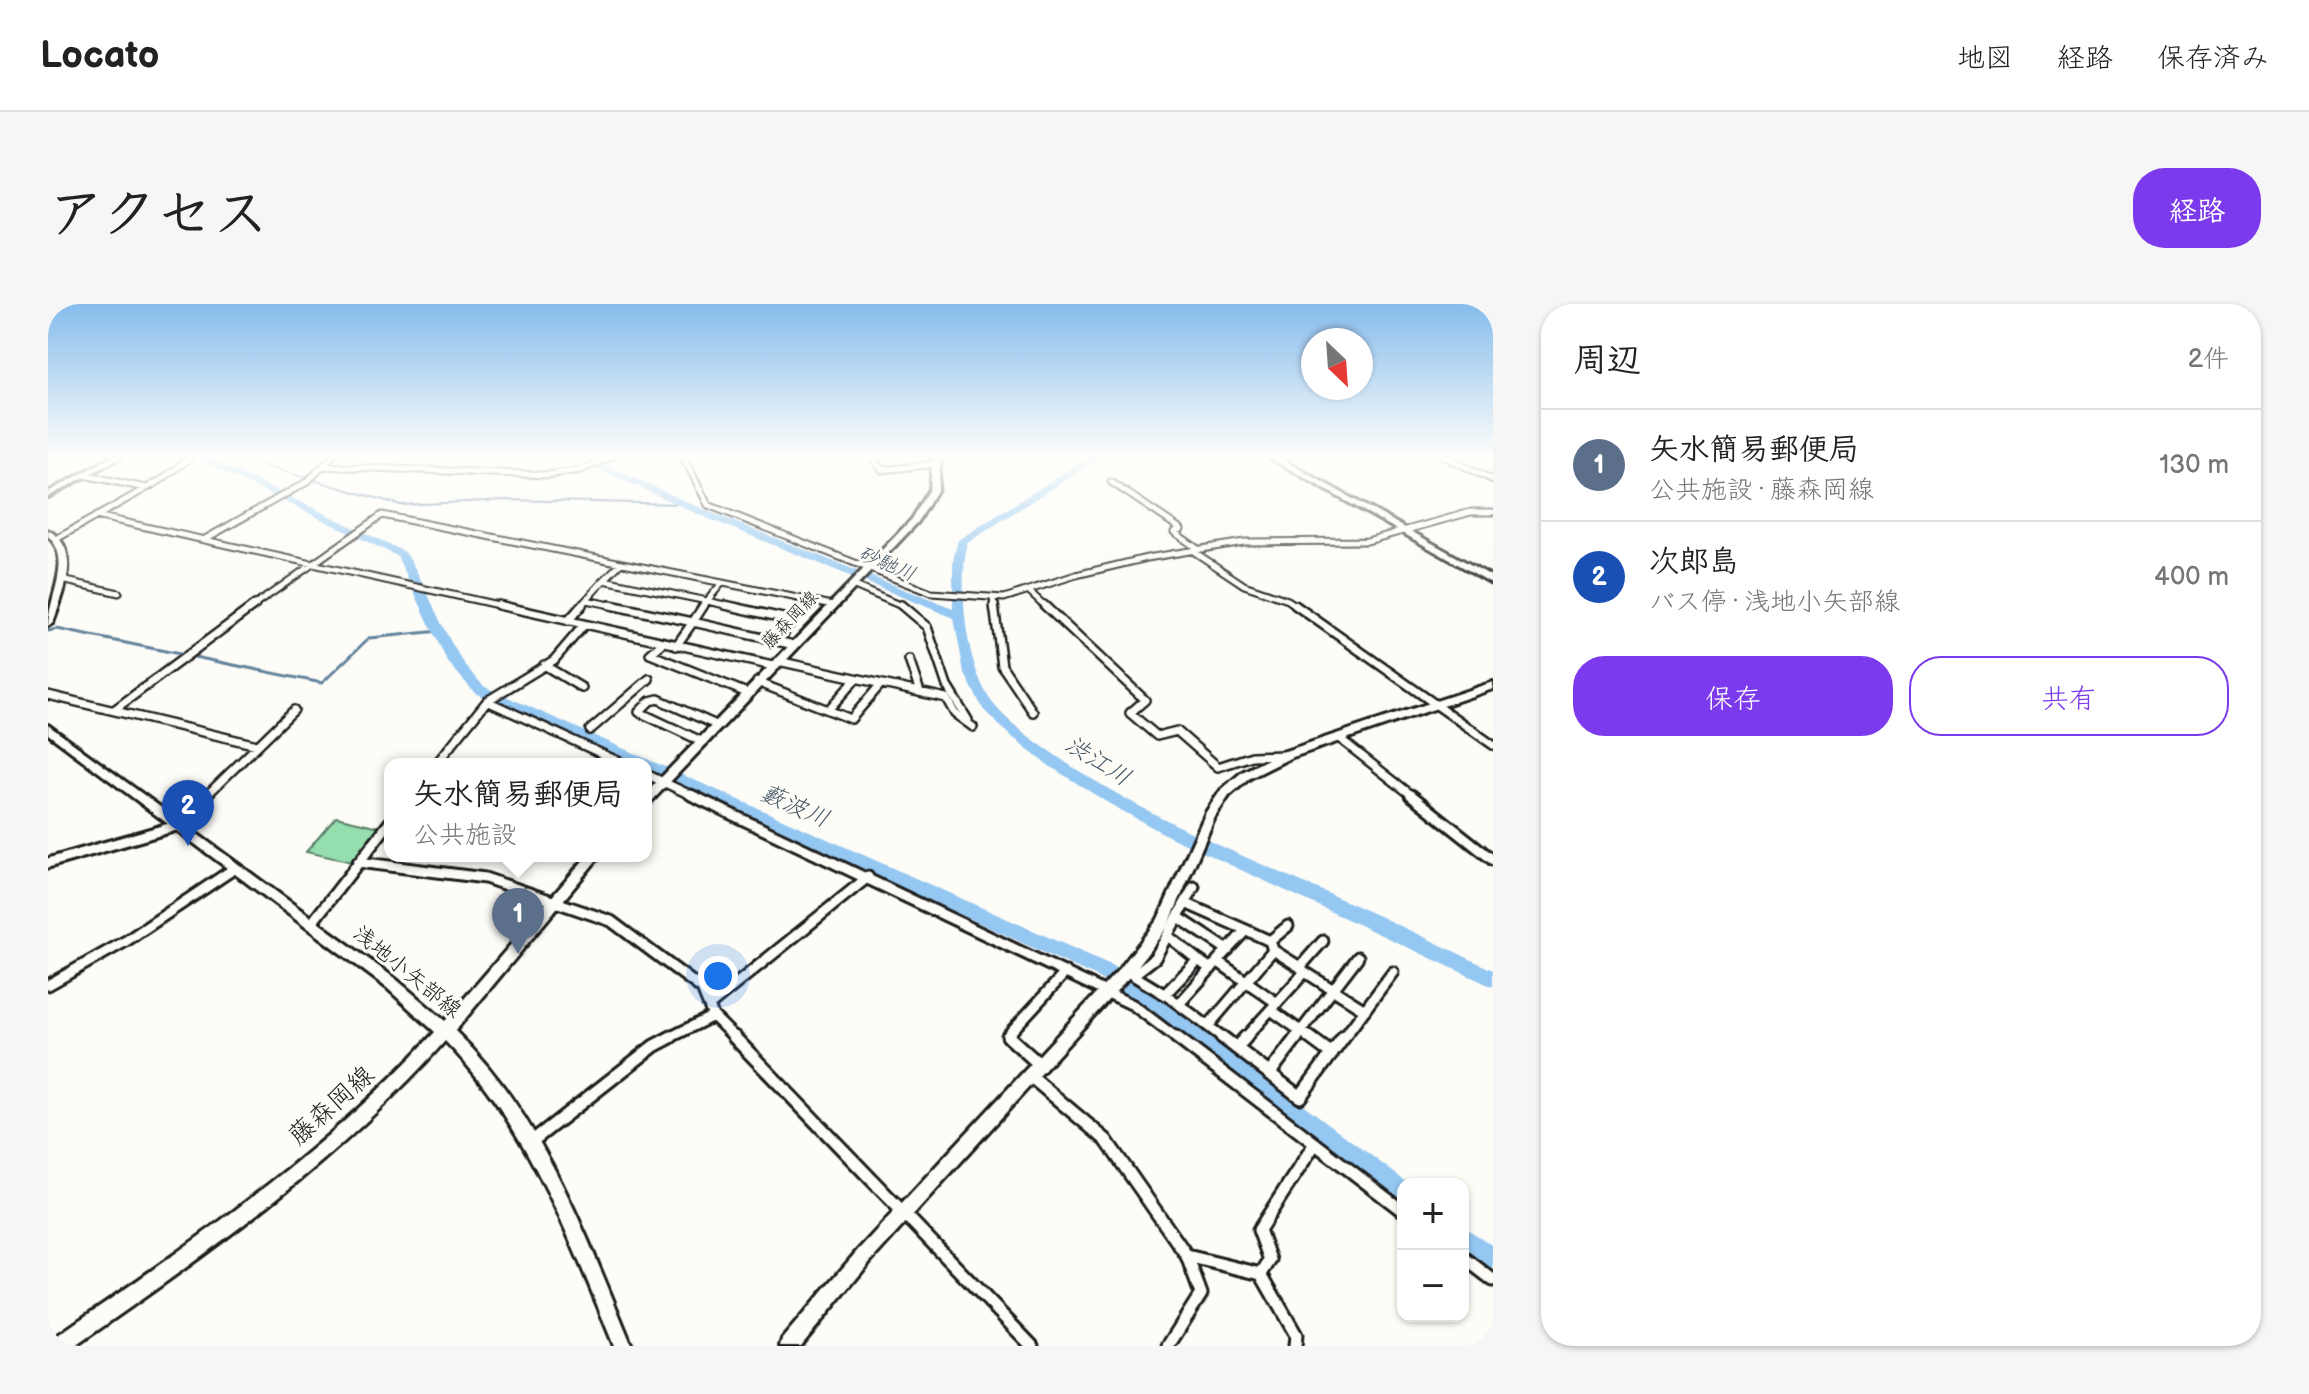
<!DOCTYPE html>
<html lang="ja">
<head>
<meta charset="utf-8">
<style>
  body { margin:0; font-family:"Balsamiq Sans","Klee One",sans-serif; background:#f6f6f6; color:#222 }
  .controls { position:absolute; right:24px; bottom:24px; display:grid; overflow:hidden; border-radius:16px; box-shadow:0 2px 6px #0004 }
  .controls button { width:72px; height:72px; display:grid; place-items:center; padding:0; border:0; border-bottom:2px solid #e0e0e0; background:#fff; color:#222; font:40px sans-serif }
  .compass { position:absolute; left:1253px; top:24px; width:72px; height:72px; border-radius:50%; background:#fff; box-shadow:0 2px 6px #0004; rotate:155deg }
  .you { position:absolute; left:670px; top:672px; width:28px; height:28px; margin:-20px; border:6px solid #fff; border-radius:50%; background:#1a73e8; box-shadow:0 0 0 12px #1a73e833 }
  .badge { display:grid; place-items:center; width:52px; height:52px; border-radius:50%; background:#7c3aed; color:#fff; font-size:26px; font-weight:700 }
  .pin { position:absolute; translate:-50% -66px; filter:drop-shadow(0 2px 4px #0008) }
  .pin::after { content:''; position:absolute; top:42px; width:28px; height:24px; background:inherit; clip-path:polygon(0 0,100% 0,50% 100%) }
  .popup { position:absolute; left:336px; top:454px; width:268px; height:104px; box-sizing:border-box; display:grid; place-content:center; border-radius:16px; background:#fff; filter:drop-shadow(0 2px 6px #0005); font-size:26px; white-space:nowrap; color:#767676 }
  .popup b { font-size:30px; color:#222 }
  .popup::after { content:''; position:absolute; left:50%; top:100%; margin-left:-16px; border:16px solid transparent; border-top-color:#fff }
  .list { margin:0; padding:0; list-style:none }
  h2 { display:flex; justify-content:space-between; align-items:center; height:104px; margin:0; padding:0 32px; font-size:34px }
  h2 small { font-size:26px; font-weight:400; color:#767676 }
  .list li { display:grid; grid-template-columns:52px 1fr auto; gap:24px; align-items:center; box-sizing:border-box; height:112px; padding:0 32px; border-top:2px solid #e0e0e0 }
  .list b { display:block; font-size:30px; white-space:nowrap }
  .list p { margin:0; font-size:26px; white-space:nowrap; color:#767676 }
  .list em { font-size:26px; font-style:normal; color:#767676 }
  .actions { display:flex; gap:16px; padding:24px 32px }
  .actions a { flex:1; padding:18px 0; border:2px solid #7c3aed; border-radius:32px; text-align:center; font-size:28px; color:#7c3aed }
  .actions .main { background:#7c3aed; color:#fff }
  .map { position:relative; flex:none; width:1445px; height:1042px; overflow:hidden; border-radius:32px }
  header { display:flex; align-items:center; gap:48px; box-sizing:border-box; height:112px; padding:0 40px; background:#fff; border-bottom:2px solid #e0e0e0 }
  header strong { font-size:38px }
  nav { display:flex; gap:44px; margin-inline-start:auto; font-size:28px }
  .intro { display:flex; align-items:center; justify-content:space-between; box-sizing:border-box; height:192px; padding:0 48px }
  h1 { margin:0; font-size:56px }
  .button { padding:20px 36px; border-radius:32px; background:#7c3aed; color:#fff; font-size:28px; font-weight:700 }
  main { display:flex; gap:48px; padding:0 48px }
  aside { flex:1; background:#fff; border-radius:32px; box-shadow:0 2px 6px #0004 }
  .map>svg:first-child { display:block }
  .green { fill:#95deae; stroke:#587d65; stroke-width:2 }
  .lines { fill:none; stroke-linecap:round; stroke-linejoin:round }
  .stream-far1 { stroke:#64839c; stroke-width:2 }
  .stream { stroke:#64839c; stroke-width:3 }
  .river { fill:#94c7f1; fill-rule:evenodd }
  .street-far3-casing { stroke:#1c1c1c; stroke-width:9 }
  .street-far2-casing { stroke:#1c1c1c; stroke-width:12 }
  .street-far1-casing { stroke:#1c1c1c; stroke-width:15 }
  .street-casing { stroke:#1c1c1c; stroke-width:17 }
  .secondary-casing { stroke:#1c1c1c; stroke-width:6 }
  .street-far3 { stroke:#fdfcf7; stroke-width:5 }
  .street-far2 { stroke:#fdfcf7; stroke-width:7 }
  .street-far1 { stroke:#fdfcf7; stroke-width:9 }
  .street { stroke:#fdfcf7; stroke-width:11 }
  .secondary { fill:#fdfcf7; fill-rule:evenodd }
  .labels { text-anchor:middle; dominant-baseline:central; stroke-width:6; stroke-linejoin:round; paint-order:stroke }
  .far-street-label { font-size:18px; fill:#1c1c1c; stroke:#fdfcf7 }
  .far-water-label { font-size:20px; font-style:italic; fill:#465867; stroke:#fdfcf7 }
  .street-label { font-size:22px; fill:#1c1c1c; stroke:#fdfcf7 }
  .water-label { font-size:24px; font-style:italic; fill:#465867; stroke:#fdfcf7 }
  .near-street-label { font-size:26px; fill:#1c1c1c; stroke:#fdfcf7 }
</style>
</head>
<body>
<header>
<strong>Locato</strong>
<nav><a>地図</a><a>経路</a><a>保存済み</a></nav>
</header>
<div class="intro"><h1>アクセス</h1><a class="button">経路</a></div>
<main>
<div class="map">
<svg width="1445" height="1042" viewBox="0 0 1445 1042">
  <rect width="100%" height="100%" fill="#fdfcf7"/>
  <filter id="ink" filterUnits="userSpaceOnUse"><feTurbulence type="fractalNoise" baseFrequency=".0125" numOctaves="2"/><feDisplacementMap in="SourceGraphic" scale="16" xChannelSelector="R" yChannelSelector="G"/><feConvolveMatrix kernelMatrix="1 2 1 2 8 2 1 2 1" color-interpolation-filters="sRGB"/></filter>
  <g filter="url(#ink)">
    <path class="green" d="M288,513L332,523L304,558L258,548Z"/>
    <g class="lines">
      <path class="stream-far1" d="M180,152L353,201L459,196L635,200"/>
      <path class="stream" d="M0,327L9,325L274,379L321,334L392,327"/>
      <path class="river" d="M143,152H156L357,248C386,292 397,346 437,383L1063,661L1145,718L1361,880H1355V900L1347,897L1131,730L1049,673L598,467V460H583L427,389L399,357L349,252Z
        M523,152H536L662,208L905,305V256L910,236L1043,152H1055L919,239C911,286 916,358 944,398C960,419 983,434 1004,449C1084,505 1174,543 1263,582C1324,608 1385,637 1445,666V683L1122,533L1060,499L1000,461L958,428L935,405L916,368L906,314L654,212Z
        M1415,922L1445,942V969L1415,949Z"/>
      <defs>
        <path id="street-far3" d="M635,152L660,201L883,289L956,294L1028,271L1099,254L1196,238L1319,237L1423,208H1445
          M823,152L834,166L888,160
          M1395,152L1445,176
          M275,162L499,171L533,166L565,152
          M36,171L98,184
          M1063,178L1133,225L1126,228L1150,245
          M48,212L459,303
          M10,234L113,176L142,154
          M157,235L259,178L285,152
          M1145,247L1196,281L1240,296L1250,303
          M14,276L71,289
          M556,276L573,259
          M804,281L856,303
          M982,288L998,303
          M945,294L946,303
          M538,296L556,276L659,297L674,279
          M204,303L334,211L785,301
          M532,303L538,296L572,303
          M655,303L659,297L686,303
          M752,303L756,296"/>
        <path id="street-far2" d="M450,301L725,362
          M562,301L645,318L656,301
          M677,301L744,316
          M853,301L879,323L899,382L920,416
          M946,301L954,362L985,408
          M996,301L1097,396L1082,409L1109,432L1129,427L1170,463L1204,452L1237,451
          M1247,301L1445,441
          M520,317L534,301
          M731,337L753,301
          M615,339L602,350L699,389
          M628,342L645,318L746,341
          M861,356L872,388
          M730,357L898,394L907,410L925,423
          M496,361L534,384
          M709,378L803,415L833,380
          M0,391L209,441
          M439,397L576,460
          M66,406L207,301
          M780,406L808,375
          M542,426L601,375
          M1291,434L1366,493
          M653,437L591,408L602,397L610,395L668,421
          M388,460L439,397L506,356L536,321
          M598,470L647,493
          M157,493L246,406"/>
        <path id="street-far1" d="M643,491L1085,701L1130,735
          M1363,491L1445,556
          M310,558L437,574L563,617L654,685L665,712L688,735
          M0,559L128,522L159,491
          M1137,599L1198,626
          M1130,613L1180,646
          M263,620L342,518
          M1240,622L1222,637L1225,646L1252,663
          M1120,632L1150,656
          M1222,637L1198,626L1169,657L1229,699
          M1255,666L1252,663L1275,637
          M1078,667L1121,693L1177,735
          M1085,671L1107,654L1146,583
          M0,681L78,637L187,564
          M1117,690L1150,656L1163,665
          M1131,700L1166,661
          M662,701L820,573
          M1223,706L1264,735
          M1160,722L1225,646
          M619,735L665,712
          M963,735L959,732L1018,668
          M1196,735L1257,668L1317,706
          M1247,735L1310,653
          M1295,735L1345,668"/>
        <path id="street" d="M686,733L984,1042
          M961,733L992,761
          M1128,733L1355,907
          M1174,733L1252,793L1296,733
          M1261,733L1284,750
          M1188,744L1198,733
          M1221,770L1249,733
          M982,772L1058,836L1139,952L1153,990L1120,1042
          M483,838L606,742L623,733
          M1139,952L1213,970L1222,956L1211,926L1266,841
          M1415,953L1445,976
          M1213,970L1248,1031L1247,1042"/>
        <path id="secondary" d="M65,152H75L0,193V188Z
          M885,152H893L890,185L870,218L602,499L598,500V489L864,215L882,185Z
          M1218,152H1228L1445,273V280Z
          M0,226C36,246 15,289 5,319L0,322C0,292 26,257 0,232Z
          M1445,378V385L1242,454L1202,474L1181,492L1167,513L1120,622L1083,671L822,958L753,1042H732L734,1035L810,946L1073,663L1110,615L1158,508L1173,486L1194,468L1234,448Z
          M0,421L349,676L397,717L539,552H552L407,727C495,812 538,931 584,1042H566C522,935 480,821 397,737C290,858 159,950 27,1042H2L4,1035C140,942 276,850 387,728L339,684L0,430Z"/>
      </defs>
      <use href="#street-far3" class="street-far3-casing"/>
      <use href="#street-far2" class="street-far2-casing"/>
      <use href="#street-far1" class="street-far1-casing"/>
      <use href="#street" class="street-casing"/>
      <use href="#secondary" class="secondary-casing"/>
      <use href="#street-far3" class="street-far3"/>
      <use href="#street-far2" class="street-far2"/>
      <use href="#street-far1" class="street-far1"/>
      <use href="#street" class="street"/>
      <use href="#secondary" class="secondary"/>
    </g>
  </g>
  <linearGradient id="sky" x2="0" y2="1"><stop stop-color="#86bcec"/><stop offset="0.51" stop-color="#fefefb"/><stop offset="1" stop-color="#fefefb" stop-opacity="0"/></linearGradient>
  <rect width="1445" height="298" fill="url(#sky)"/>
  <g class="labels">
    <g class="far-street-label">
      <text transform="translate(742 316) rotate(-46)">藤森岡線</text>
    </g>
    <g class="far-water-label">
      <text transform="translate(839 260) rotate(23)">砂馳川</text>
    </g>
    <g class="street-label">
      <text transform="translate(359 668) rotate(39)">浅地小矢部線</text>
    </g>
    <g class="water-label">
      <text transform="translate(1050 457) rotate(32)">渋江川</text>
      <text transform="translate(747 502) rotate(24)">藪波川</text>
    </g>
    <g class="near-street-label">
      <text transform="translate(284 802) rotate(-42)">藤森岡線</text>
    </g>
  </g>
</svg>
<div class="controls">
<button>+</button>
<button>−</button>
</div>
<svg class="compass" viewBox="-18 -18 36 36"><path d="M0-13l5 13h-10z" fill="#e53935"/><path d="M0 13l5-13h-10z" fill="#767676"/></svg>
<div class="you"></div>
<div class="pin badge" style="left:470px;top:650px;background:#5c6f8a">1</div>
<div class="popup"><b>矢水簡易郵便局</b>公共施設</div>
<div class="pin badge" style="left:140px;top:542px;background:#1a4fb4">2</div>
</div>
<aside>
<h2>周辺<small>2件</small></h2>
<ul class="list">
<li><span class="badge" style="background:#5c6f8a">1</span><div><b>矢水簡易郵便局</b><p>公共施設 · 藤森岡線</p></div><em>130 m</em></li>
<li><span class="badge" style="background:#1a4fb4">2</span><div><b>次郎島</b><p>バス停 · 浅地小矢部線</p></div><em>400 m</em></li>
</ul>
<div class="actions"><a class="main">保存</a><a>共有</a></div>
</aside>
</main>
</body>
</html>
